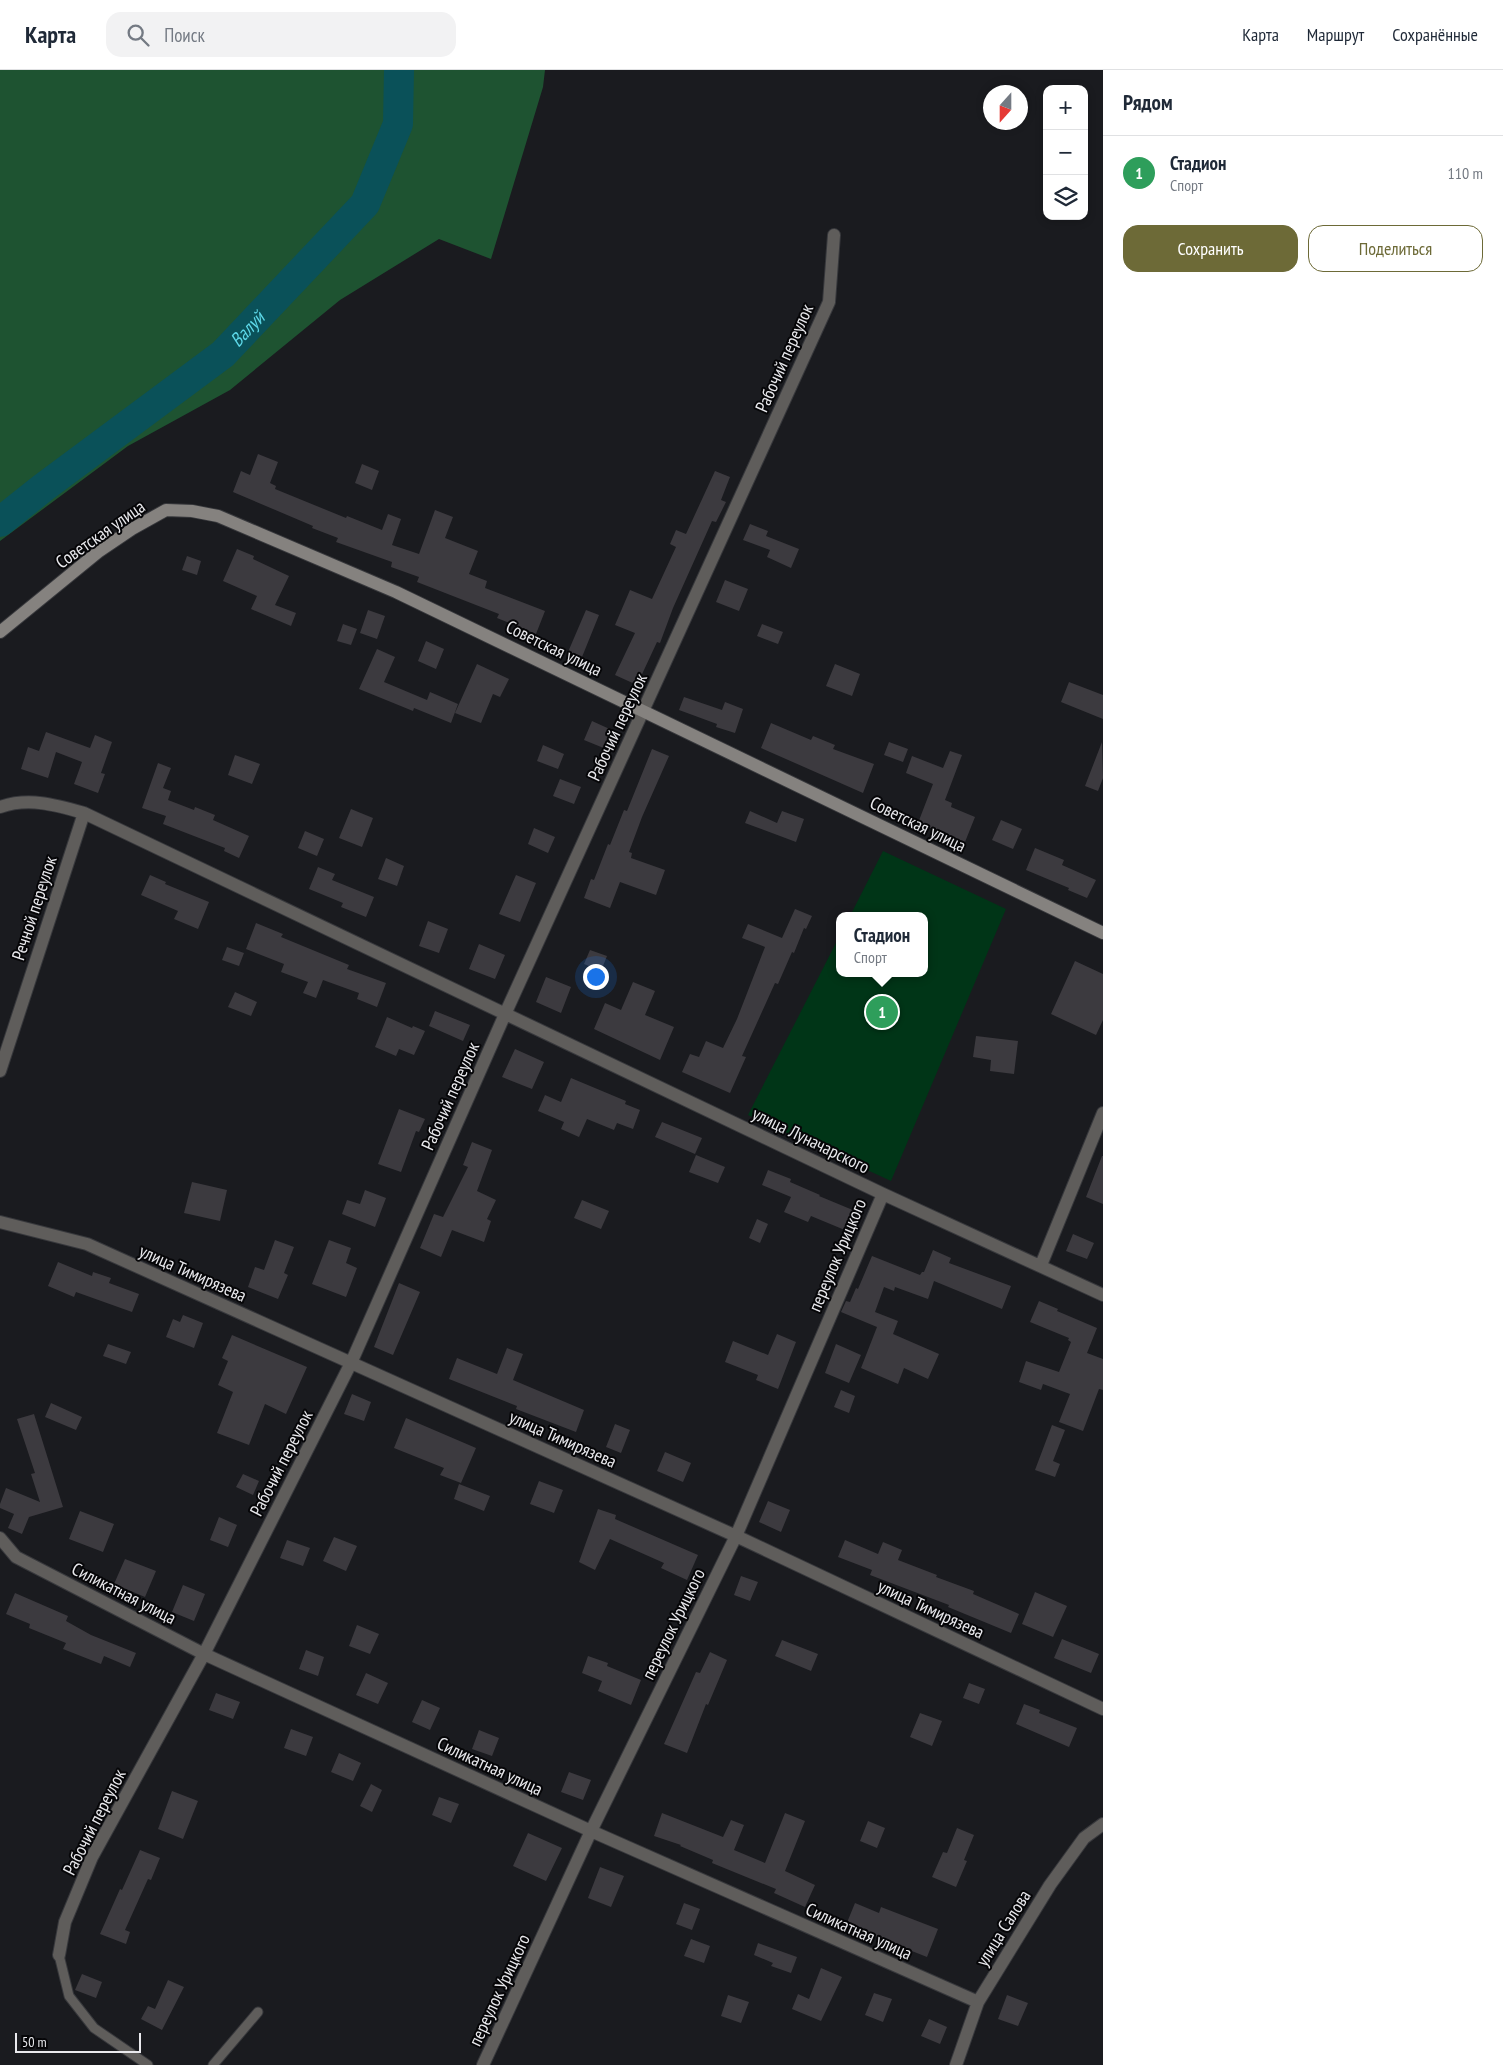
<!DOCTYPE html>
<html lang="ru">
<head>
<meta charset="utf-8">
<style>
  body { margin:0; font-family:"PT Sans Narrow",sans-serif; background:#f2f2f3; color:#1f2937 }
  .controls { position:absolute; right:15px; top:15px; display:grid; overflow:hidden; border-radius:10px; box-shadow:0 2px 8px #0003 }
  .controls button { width:45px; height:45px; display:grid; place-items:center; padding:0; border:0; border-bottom:1px solid #e0e1e3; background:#fff; color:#1f2937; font:25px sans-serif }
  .compass { position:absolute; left:983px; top:15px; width:45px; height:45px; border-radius:50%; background:#fff; box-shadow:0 2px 8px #0003; rotate:201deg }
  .scale { position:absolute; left:15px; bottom:12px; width:126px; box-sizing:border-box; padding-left:5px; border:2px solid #e9e9ed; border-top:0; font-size:14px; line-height:18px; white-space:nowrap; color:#e9e9ed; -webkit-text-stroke:4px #060608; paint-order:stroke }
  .you { position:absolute; left:595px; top:906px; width:18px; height:18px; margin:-12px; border:4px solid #fff; border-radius:50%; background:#1a73e8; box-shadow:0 0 0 8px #1a73e833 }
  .badge { display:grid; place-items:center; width:32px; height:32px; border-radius:50%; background:#6d6a37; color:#fff; font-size:16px; font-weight:700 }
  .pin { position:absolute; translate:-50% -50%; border:2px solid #fff; box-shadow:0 1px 5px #0006 }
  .popup { position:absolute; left:836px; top:842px; width:92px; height:65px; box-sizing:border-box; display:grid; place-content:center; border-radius:10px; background:#fff; filter:drop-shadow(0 1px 4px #0005); font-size:16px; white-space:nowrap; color:#747a83 }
  .popup b { font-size:19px; color:#1f2937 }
  .popup::after { content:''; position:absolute; left:50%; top:100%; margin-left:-10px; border:10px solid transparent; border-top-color:#fff }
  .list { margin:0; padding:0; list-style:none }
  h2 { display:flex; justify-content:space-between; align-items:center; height:65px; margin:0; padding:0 20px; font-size:21px }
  h2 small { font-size:16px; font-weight:400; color:#747a83 }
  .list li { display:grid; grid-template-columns:32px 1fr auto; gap:15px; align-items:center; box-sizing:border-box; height:75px; padding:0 20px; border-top:1px solid #e0e1e3 }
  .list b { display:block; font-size:19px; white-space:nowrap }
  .list p { margin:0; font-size:16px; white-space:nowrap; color:#747a83 }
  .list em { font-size:16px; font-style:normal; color:#747a83 }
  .actions { display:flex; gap:10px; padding:15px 20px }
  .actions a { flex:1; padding:11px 0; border:1px solid #6d6a37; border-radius:15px; text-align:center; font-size:18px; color:#6d6a37 }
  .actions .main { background:#6d6a37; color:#fff }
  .icon { flex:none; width:28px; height:28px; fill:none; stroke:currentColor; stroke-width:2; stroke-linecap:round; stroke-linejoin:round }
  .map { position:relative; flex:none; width:1103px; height:1995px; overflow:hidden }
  header { display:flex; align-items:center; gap:30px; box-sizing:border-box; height:70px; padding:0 25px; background:#fff; border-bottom:1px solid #e0e1e3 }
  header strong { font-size:24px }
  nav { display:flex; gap:28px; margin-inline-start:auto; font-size:18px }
  .search { width:350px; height:45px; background:#f2f2f3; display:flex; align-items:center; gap:12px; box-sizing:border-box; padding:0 18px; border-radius:15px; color:#747a83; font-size:19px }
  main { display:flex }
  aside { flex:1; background:#fff }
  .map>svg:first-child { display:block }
  .green { fill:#003517 }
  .forest { fill:#1e5331 }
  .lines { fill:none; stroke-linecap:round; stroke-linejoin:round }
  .river { stroke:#0a5159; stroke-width:30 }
  .building { fill:#3c3a3f }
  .lane-casing { stroke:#37383c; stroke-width:11 }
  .street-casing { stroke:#37383c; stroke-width:14 }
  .secondary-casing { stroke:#37383c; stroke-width:14 }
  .lane { stroke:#5f5d5b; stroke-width:9 }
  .street { stroke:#5f5d5b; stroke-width:12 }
  .secondary { stroke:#85827f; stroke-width:12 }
  .labels { text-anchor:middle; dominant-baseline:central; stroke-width:4; stroke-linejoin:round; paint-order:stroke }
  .street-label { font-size:18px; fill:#e9e9ed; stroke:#060608 }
  .water-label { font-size:19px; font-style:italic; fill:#5dd8e8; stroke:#060608 }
</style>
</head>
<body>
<header>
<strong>Карта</strong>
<div class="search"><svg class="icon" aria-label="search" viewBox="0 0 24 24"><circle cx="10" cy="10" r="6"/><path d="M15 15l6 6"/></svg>Поиск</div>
<nav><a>Карта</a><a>Маршрут</a><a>Сохранённые</a></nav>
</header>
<main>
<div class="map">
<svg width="1103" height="1995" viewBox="0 0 1103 1995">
  <rect width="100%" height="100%" fill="#1a1b1f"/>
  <path class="green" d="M883,781L1006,839L891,1111L748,1045L839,867L840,903H924V846H850Z"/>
  <path class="forest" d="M0,0H545L543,17L491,189L439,169L340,230L230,320L128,376L0,471Z"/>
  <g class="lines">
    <path class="river" id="s1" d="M0,452L44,417L223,284L365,134L398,54L399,0"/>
  </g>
  <path class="building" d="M258,384L278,392L270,413L276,416L275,419L346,448L347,446L382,460L388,444L401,449L392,475L419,484L435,440L453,447L445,468L478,481L469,504L487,511L485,518L545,541L536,564L497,548L499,544L417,512L419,507L391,497L392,492L336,472L338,468L312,458L313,456L233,422L241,401L250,405Z
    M362,394L379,401L372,420L355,413Z
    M715,401L730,407L721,430L726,432L716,452L712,451L673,538L660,573L657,572L637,615L615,605L635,563L615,555L630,520L652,529L676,477L670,474L676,460L686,464Z
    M750,454L768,461L766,466L799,479L791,498L767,487L770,480L743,470Z
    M237,479L254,486L253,489L289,506L275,535L296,543L291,556L251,539L257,526L223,511Z
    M187,486L201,491L197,505L182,500Z
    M725,510L748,519L739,541L716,532Z
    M368,540L385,546L377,569L360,563Z
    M586,540L599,545L582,587L568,582Z
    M343,554L357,559L351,575L337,571Z
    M762,554L783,562L778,574L757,566Z
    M426,571L444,579L436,599L418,591Z
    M377,579L395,587L384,612L427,630L430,622L458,634L451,653L414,638L413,641L359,619Z
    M477,594L509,609L500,627L493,624L481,653L455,643Z
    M835,594L860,604L852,626L826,616Z
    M1069,612L1103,625V649L1061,632Z
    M684,627L722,640L725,632L743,639L735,663L716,657L717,654L679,640Z
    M592,651L614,661L606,679L584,670Z
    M771,653L811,670L813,666L835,675L833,679L874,694L863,723L761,678Z
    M46,662L90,678L95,665L112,672L101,703L105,704L98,723L74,714L82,692L56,682L48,708L21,699L28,677L39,681Z
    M889,672L908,679L903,692L884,685Z
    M1102,672L1103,708L1098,721L1085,716Z
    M543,675L564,684L558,699L537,691Z
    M652,679L669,686L642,747L629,782L632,783L631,788L665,800L656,825L620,812L610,838L584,828L591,809L594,810L608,774L610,775L624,740L627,741Z
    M950,681L962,685L945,730L952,733L951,737L975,747L965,772L918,753L933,714L906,703L912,686L943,698Z
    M235,685L260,694L252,714L228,705Z
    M158,693L171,698L163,718L171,721L168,730L194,740L195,737L215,745L213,750L249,766L239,788L224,781L225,778L163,754L166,746L142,738Z
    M560,709L581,717L574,734L553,726Z
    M351,739L373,748L362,777L339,768Z
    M750,741L777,753L782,741L804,749L796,772L745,753Z
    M1001,750L1022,759L1013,779L992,770Z
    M534,758L555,767L548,783L528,774Z
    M305,761L324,769L317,786L298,778Z
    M1035,778L1064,790L1062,795L1096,810L1087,828L1068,820L1069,818L1026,800Z
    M386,788L404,796L397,816L378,809Z
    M318,797L335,804L332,810L374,827L366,847L341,837L343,833L309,819Z
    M150,805L166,812L165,814L209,832L198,859L174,849L178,841L141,825Z
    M516,805L536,813L520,852L499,844Z
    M795,839L812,846L806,859L804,858L794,883L792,882L778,914L775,913L742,986L746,987L730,1023L682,1002L690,984L699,987L706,971L723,978L737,949L765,877L742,868L748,854L782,868Z
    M428,851L448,859L439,883L419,876Z
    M256,853L283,864L281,867L349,895L347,899L386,913L377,937L357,929L359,923L323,910L316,928L303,923L308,912L281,902L284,894L246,879Z
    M479,874L505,885L495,909L469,899Z
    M227,877L244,883L239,896L222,890Z
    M590,880L607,886L601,901L584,894Z
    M1075,891L1103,904V950L1096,965L1051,944Z
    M546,907L571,917L561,943L536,932Z
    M633,912L655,921L645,945L674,957L660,990L594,959L605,933L621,940Z
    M235,922L257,932L251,946L228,937Z
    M435,941L470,955L463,971L429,956Z
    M387,947L412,958L413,956L425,961L414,985L399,979L396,986L375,977Z
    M976,966L1018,971L1014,1004L990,1001L991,990L973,987Z
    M515,979L544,992L532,1019L502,1007Z
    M571,1008L626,1031L625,1034L640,1040L633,1059L617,1053L614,1060L587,1049L579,1067L561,1059L564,1052L538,1041L545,1025L561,1032Z
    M399,1039L425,1049L419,1062L416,1061L401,1102L378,1094Z
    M662,1052L702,1068L695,1084L655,1067Z
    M472,1072L492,1080L477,1121L496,1130L487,1149L491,1151L484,1172L452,1160L441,1187L420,1178L434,1144L443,1147L468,1097L463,1095Z
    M696,1085L725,1097L718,1113L689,1102Z
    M1102,1086H1103V1134L1086,1127Z
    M768,1100L791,1109L790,1112L820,1125L819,1126L860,1143L852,1163L811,1146L808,1152L784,1142L791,1127L762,1115Z
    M192,1112L227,1120L220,1151L184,1143Z
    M365,1120L386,1128L375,1157L342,1144L347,1130L360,1134Z
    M582,1130L609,1141L601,1159L574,1148Z
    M757,1149L768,1154L760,1173L749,1168Z
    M1073,1164L1094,1173L1087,1189L1066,1181Z
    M275,1170L294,1177L284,1203L288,1205L278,1229L248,1217L255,1197L264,1200Z
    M329,1170L351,1178L346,1193L357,1198L346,1227L312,1214Z
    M933,1180L951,1188L949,1193L1011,1216L1002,1239L934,1211L928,1229L895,1217L894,1221L884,1217L875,1242L898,1251L893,1264L939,1284L928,1309L904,1298L898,1314L861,1298L877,1257L841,1242L846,1231L850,1232L856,1218L858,1219L872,1186L920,1205L922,1202H924Z
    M58,1192L92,1206L93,1202L111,1208L109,1213L139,1224L132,1242L76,1222L74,1227L48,1216Z
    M399,1213L420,1222L393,1285L374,1277Z
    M1039,1231L1058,1239L1057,1241L1097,1258L1087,1283L1103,1289V1320L1099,1319L1083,1361L1059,1352L1070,1324L1043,1314L1041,1320L1019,1312L1026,1291L1059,1302L1071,1272L1068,1270L1069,1268L1030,1252Z
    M183,1245L203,1253L194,1278L166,1267L173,1249L180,1252Z
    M777,1264L796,1272L778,1319L756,1310L758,1305L725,1292L733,1271L768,1285Z
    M232,1265L307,1297L286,1344L265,1334L249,1375L217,1363L233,1322L218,1315L228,1291L222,1288Z
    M108,1274L131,1282L126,1294L103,1286Z
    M836,1274L861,1285L849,1313L825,1303Z
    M507,1278L523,1284L513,1310L584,1340L576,1362L516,1339L517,1336L449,1309L457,1288L497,1304Z
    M841,1320L855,1326L849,1343L834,1337Z
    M352,1324L371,1332L364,1351L344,1344Z
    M51,1333L82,1347L76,1360L45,1347Z
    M34,1344L63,1437L29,1447L22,1464L8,1458L14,1444L0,1438V1434L6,1418L40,1432L31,1404L35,1403L17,1349Z
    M406,1348L476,1378L461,1413L440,1405L444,1398L394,1378Z
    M615,1354L630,1360L621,1383L606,1377Z
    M1052,1355L1065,1360L1053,1391L1060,1394L1055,1407L1035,1400Z
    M665,1382L691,1393L683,1412L657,1401Z
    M243,1404L259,1411L253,1425L236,1417Z
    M539,1411L563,1420L554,1443L530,1434Z
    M459,1414L490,1426L484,1441L454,1429Z
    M768,1431L790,1440L781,1462L759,1452Z
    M598,1439L616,1445L615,1449L698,1485L687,1510L661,1498L664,1493L610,1469L595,1500L579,1492Z
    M80,1441L114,1454L103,1482L69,1469Z
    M219,1447L237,1455L228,1477L210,1470Z
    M334,1467L357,1476L346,1501L323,1491Z
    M287,1470L310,1478L303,1496L280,1488Z
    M845,1470L878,1484L883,1472L902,1480L898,1490L937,1505L936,1507L974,1521L973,1524L1019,1544L1011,1563L948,1537L949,1535L870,1505L872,1500L838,1487Z
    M125,1489L156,1501L145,1527L114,1514Z
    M741,1506L758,1512L750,1531L734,1525Z
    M183,1515L205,1524L194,1551L172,1542Z
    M1035,1522L1067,1536L1053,1567L1022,1554Z
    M15,1523L68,1546L66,1551L91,1565L136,1583L130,1597L104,1586L101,1594L63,1579L66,1573L29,1558L30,1554L6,1544Z
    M357,1555L379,1564L370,1584L349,1576Z
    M1062,1569L1099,1584L1091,1603L1054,1588Z
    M782,1570L818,1584L811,1601L775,1586Z
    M306,1580L324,1587L318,1606L299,1599Z
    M710,1582L727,1590L708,1635L706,1634L687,1683L664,1674L696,1602L700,1603Z
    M588,1586L608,1593L607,1596L641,1610L631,1635L598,1621L602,1611L582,1603Z
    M366,1603L388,1613L378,1634L356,1625Z
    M969,1613L985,1619L979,1634L963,1628Z
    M216,1623L240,1632L233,1649L209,1640Z
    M422,1630L440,1638L430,1660L412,1652Z
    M1024,1634L1040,1640L1039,1643L1077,1658L1069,1677L1016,1654Z
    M920,1643L942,1651L932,1676L910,1667Z
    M291,1659L313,1667L306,1686L284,1678Z
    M479,1660L499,1668L492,1686L472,1679Z
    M339,1683L361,1693L353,1711L331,1702Z
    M569,1702L591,1710L583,1730L561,1722Z
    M371,1714L382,1720L372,1742L360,1736Z
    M172,1721L198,1731L183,1769L158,1759Z
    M439,1727L459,1734L451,1753L432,1745Z
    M662,1743L723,1767L731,1750L744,1755L734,1780L765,1793L785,1743L805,1751L785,1801L815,1815L805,1837L774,1823L776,1819L712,1793L713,1790L680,1776L681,1775L654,1766Z
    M868,1751L885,1758L877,1778L860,1771Z
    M957,1758L974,1765L964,1790L967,1791L956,1817L932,1807L943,1782L947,1783Z
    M528,1763L562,1778L546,1811L513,1796Z
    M140,1780L160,1788L151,1810L148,1809L125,1860L130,1862L126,1874L100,1864L120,1819L122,1820Z
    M600,1797L624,1806L611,1837L588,1828Z
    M684,1833L700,1839L692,1860L676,1854Z
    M855,1833L879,1843L881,1837L938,1859L927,1887L846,1855Z
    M691,1869L710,1876L704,1893L684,1886Z
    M758,1873L797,1887L791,1903L771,1896L773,1893L754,1885Z
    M821,1898L842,1907L821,1951L792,1939L798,1924L809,1929Z
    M82,1904L102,1912L96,1928L75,1920Z
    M168,1910L184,1917L162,1960L141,1949L148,1936L155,1939Z
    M874,1923L892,1929L883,1952L865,1945Z
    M728,1925L749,1932L741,1953L721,1946Z
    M1007,1925L1028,1933L1018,1956L998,1949Z
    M929,1949L947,1957L940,1974L921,1966Z"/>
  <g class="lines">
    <defs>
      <path id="lane" d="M59,1885L69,1926L94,1958L148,1995
        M213,1995L258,1942"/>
      <path id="street" d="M0,737C29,727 56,735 84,743L883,1124L1103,1225
        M0,1001L84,743
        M0,1152L87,1174L736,1466L1103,1639
        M1041,1195L1103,1043
        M0,1468L16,1487L204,1584L591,1761L978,1932
        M59,1885L65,1852L92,1787L204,1584L351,1293L506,942L829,232L834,165
        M483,1995L591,1761L736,1466L883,1124
        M956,1995L978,1932L1050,1815L1084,1768L1103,1754"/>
      <path id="secondary" d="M0,562L98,482L132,459L166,440L192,441L218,446L396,522L1103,863"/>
    </defs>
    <use href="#lane" class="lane-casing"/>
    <use href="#street" class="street-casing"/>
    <use href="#secondary" class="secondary-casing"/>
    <use href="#lane" class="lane"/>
    <use href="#street" class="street"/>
    <use href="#secondary" class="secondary"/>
  </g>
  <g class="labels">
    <g class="street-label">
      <text transform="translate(784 288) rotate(-66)">Рабочий переулок</text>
      <text transform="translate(100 464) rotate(-35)">Советская улица</text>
      <text transform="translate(554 578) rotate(26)">Советская улица</text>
      <text transform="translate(617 657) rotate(-65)">Рабочий переулок</text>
      <text transform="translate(918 754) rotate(26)">Советская улица</text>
      <text transform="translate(34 838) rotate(-72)">Речной переулок</text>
      <text transform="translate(450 1026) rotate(-66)">Рабочий переулок</text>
      <text transform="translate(811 1070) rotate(26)">улица Луначарского</text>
      <text transform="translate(837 1185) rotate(-67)">переулок Урицкого</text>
      <text transform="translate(193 1203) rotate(24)">улица Тимирязева</text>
      <text transform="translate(563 1369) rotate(24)">улица Тимирязева</text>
      <text transform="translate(281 1393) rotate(-63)">Рабочий переулок</text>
      <text transform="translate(124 1523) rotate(27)">Силикатная улица</text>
      <text transform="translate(931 1539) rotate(25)">улица Тимирязева</text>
      <text transform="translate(673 1554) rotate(-64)">переулок Урицкого</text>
      <text transform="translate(490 1696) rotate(25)">Силикатная улица</text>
      <text transform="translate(94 1752) rotate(-63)">Рабочий переулок</text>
      <text transform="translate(1003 1858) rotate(-58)">улица Салова</text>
      <text transform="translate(859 1861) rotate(24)">Силикатная улица</text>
      <text transform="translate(499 1920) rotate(-65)">переулок Урицкого</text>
    </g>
    <g class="water-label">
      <text stroke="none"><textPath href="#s1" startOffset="314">Валуй</textPath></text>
    </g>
  </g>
</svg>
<div class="controls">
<button>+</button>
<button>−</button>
<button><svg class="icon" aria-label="layers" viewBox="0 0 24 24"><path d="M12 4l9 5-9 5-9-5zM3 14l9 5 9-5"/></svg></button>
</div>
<svg class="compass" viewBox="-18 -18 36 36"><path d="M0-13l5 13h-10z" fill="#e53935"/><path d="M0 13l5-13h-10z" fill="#747a83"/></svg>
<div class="scale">50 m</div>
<div class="you"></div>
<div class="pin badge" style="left:882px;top:942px;background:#2e9e5b">1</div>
<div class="popup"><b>Стадион</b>Спорт</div>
</div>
<aside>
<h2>Рядом<small></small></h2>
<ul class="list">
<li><span class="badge" style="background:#2e9e5b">1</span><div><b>Стадион</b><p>Спорт</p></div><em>110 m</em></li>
</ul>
<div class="actions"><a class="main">Сохранить</a><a>Поделиться</a></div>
</aside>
</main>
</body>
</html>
